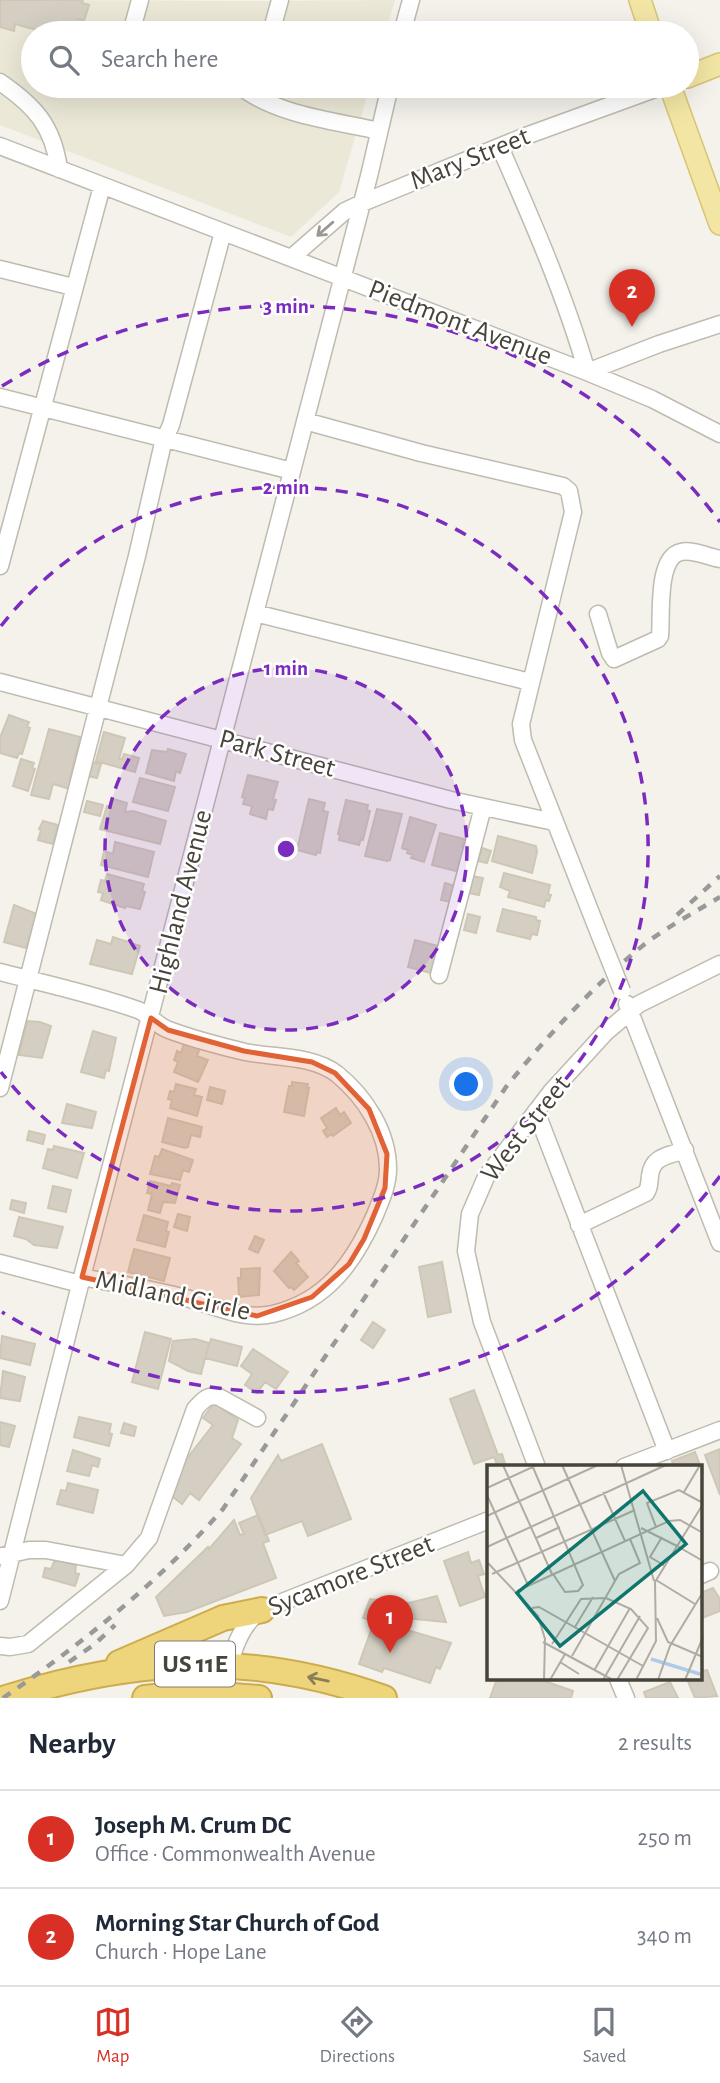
<!DOCTYPE html>
<html lang="en">
<head>
<meta charset="utf-8">
<style>
  body { margin:0; font-family:"Alegreya Sans",sans-serif; background:#f2f2f3; color:#1f2937 }
  .you { position:absolute; left:467px; top:1085px; width:24px; height:24px; margin:-18px; border:5px solid #fff; border-radius:50%; background:#1a73e8; box-shadow:0 0 0 10px #1a73e833 }
  .badge { display:grid; place-items:center; width:46px; height:46px; border-radius:50%; background:#d93025; color:#fff; font-size:23px; font-weight:700 }
  .pin { position:absolute; translate:-50% -58px; filter:drop-shadow(0 2px 4px #0008) }
  .pin::after { content:''; position:absolute; top:37px; width:24px; height:21px; background:inherit; clip-path:polygon(0 0,100% 0,50% 100%) }
  .list { margin:0; padding:0; list-style:none }
  h2 { display:flex; justify-content:space-between; align-items:center; height:91px; margin:0; padding:0 28px; font-size:30px }
  h2 small { font-size:23px; font-weight:400; color:#747a83 }
  .list li { display:grid; grid-template-columns:46px 1fr auto; gap:21px; align-items:center; box-sizing:border-box; height:98px; padding:0 28px; border-top:2px solid #e0e1e3 }
  .list b { display:block; font-size:26px; white-space:nowrap }
  .list p { margin:0; font-size:23px; white-space:nowrap; color:#747a83 }
  .list em { font-size:23px; font-style:normal; color:#747a83 }
  .icon { flex:none; width:38px; height:38px; fill:none; stroke:currentColor; stroke-width:2; stroke-linecap:round; stroke-linejoin:round }
  .map { position:relative; flex:none; width:720px; height:1698px; overflow:hidden }
  .search { position:absolute; background:#fff; box-shadow:0 7px 28px #0002; left:21px; right:21px; top:21px; height:77px; display:flex; align-items:center; gap:18px; box-sizing:border-box; padding:0 24px; border-radius:38px; color:#747a83; font-size:26px }
  .sheet { height:287px; background:#fff }
  nav { display:flex; justify-content:space-around; align-items:center; box-sizing:border-box; height:98px; border-top:2px solid #e0e1e3; background:#fff; font-size:19px; color:#747a83 }
  nav a { display:grid; justify-items:center; gap:4px }
  nav .on { color:#d93025 }
  .map>svg:first-child { display:block }
  .education { fill:#ebe8d7 }
  .building { fill:#d4cfc2; stroke:#cec7b6; stroke-width:2 }
  .lines { fill:none; stroke-linecap:round; stroke-linejoin:round }
  .minor-casing { stroke:#bebbaf; stroke-width:19 }
  .major-casing { stroke:#d7c576; stroke-width:24 }
  .highway-casing { stroke:#ccac4d; stroke-width:28 }
  .minor { stroke:#fff; stroke-width:16 }
  .major { stroke:#f3e6a5; stroke-width:21 }
  .highway { stroke:#eed57c; stroke-width:24 }
  .rail { stroke:#999; stroke-width:4.5; stroke-dasharray:9 9; stroke-linecap:butt }
  .minor-bridge-casing { stroke:#bebbaf; stroke-width:19; stroke-linecap:butt }
  .minor-bridge { stroke:#fff; stroke-width:16 }
  .oneway { stroke:#9a9893 }
  .oneway2 { stroke:#8a7e54 }
  .marked { fill:#e16235; fill-opacity:0.2; stroke:#e16235; stroke-width:5; stroke-linejoin:round }
  .ring { fill:none; stroke:#7b2cbf; stroke-width:3.5; stroke-dasharray:12 9 }
  .labels { text-anchor:middle; dominant-baseline:central; stroke-width:5; stroke-linejoin:round; paint-order:stroke }
  .shield { fill:#fff; stroke:#7e7c75; stroke-width:2 }
  .shield-label { font-size:26px; font-weight:bold; fill:#47443a }
  .street-label { font-size:28px; fill:#47443a; stroke:#fff }
  .inset-river { fill:none; stroke:#afcbe9; stroke-width:3.5 }
  .inset-road { fill:none; stroke:#afaca4; stroke-width:2 }
  .view { fill:#0f766e; fill-opacity:0.15; stroke:#0f766e; stroke-width:3.5 }
  .inset-edge { fill:none; stroke:#47443a; stroke-width:3.5 }
  .centre { fill:#7b2cbf; stroke:#fff; stroke-width:3.5 }
  .ring-label { font-size:21px; text-anchor:middle; font-weight:bold; fill:#7b2cbf; stroke:#fff; stroke-width:5; stroke-linejoin:round; paint-order:stroke }
</style>
</head>
<body>
<div class="map">
<svg width="720" height="1698" viewBox="0 0 720 1698">
  <rect width="100%" height="100%" fill="#f4f2eb"/>
  <path class="education" d="M0,0L269,1L395,0L385,33H33V86H370L339,192L291,237L0,125Z"/>
  <path class="building" d="M0,0H83L82,3L89,5L84,21L78,19L74,33H48L15,24L14,31L0,27Z
    M9,715L29,722L27,727L30,728L22,754L19,753L17,758L0,753V738Z
    M49,729L80,737L70,778L73,779L70,789L53,784L49,799L31,795Z
    M104,732L125,738L119,759H122L124,754L139,758L135,772L96,761Z
    M168,749L186,754L180,773L176,771L174,781L146,773L152,750L167,752Z
    M21,759L34,763L32,768L35,769L28,791L13,786Z
    M91,762L101,764L97,778L87,776Z
    M248,775L278,782L273,799L276,800L273,810L268,809L266,819L250,814L252,806L243,804L245,798L242,797Z
    M140,778L175,787L168,811L133,802Z
    M113,799L127,803L125,812L133,811L166,821L160,844L100,829L107,806L111,807Z
    M309,799L325,803L323,811L328,812L320,853L317,852L316,855L297,850Z
    M346,800L368,805L367,810L370,811L363,840L361,839L359,845L339,840L340,835L338,834Z
    M87,801L103,805L100,816L84,812Z
    M377,809L402,814L390,860L387,861L365,856Z
    M410,817L436,825L424,862L411,858L413,855L407,853L408,850L402,848Z
    M43,821L58,825L53,844L38,840L41,830L39,829Z
    M440,833L464,839L462,847H464L459,862L462,863L460,872L432,865Z
    M498,836L536,846L537,852L532,873L492,861Z
    M115,842L154,852L148,877L101,865L104,851L113,854Z
    M482,848L491,851L487,863L478,861Z
    M504,873L550,885L548,894L551,895L549,901L546,900L544,907L508,897L510,891L500,887Z
    M107,874L144,884L142,891L145,892L140,909L126,906L125,908L101,900L103,893L98,892L101,880L105,881Z
    M472,876L483,878L479,895L468,893Z
    M445,883L455,886L451,902L441,900Z
    M14,905L37,914L26,948L4,942Z
    M503,909L536,917V920L540,921L537,935L532,934L530,939L497,931Z
    M468,914L480,917L476,933L464,930Z
    M113,937L140,946L132,974L90,964L97,940L111,944Z
    M415,940L438,946L431,973L408,967Z
    M27,1021L40,1022L51,1026L42,1058L19,1055Z
    M93,1031L116,1038L109,1071L106,1070L104,1078L81,1072Z
    M184,1043L200,1048L197,1056L208,1060L198,1082L174,1072L178,1062L174,1060L177,1051L181,1053Z
    M292,1082L308,1084L307,1088H309L304,1116L284,1112L289,1086H292Z
    M176,1084L196,1089L194,1095L202,1097L197,1116L170,1108L172,1100L168,1099L170,1091L174,1092Z
    M210,1087L225,1091L222,1104L207,1100Z
    M67,1104L96,1112L92,1128L62,1123Z
    M336,1108L340,1115L344,1112L351,1123L333,1136L332,1134L327,1137L323,1131L327,1128L321,1118Z
    M168,1118L202,1127L200,1137L191,1135L188,1147L185,1148L162,1142Z
    M29,1131L45,1135L43,1144L27,1140Z
    M54,1146L84,1153L77,1178L43,1168L48,1149L53,1150Z
    M162,1149L193,1160L189,1172L183,1170L180,1180L150,1174L155,1156L159,1157Z
    M150,1181L171,1186L172,1183L180,1185L175,1203L163,1202L160,1213L148,1210L152,1194L147,1193Z
    M53,1186L71,1190L66,1212L48,1208Z
    M12,1200L26,1203L24,1213L10,1209Z
    M178,1214L190,1217L187,1231L174,1227Z
    M144,1215L168,1222L166,1231L169,1232L165,1247L137,1240Z
    M19,1217L63,1227L57,1248L34,1245L26,1239L14,1236Z
    M255,1236L264,1240L258,1253L249,1249Z
    M134,1249L170,1258L164,1281L128,1272Z
    M291,1252L299,1261L296,1263L308,1277L294,1290L291,1287L289,1288L274,1271Z
    M442,1262L451,1312L428,1317L419,1267Z
    M260,1268L259,1295L239,1297L238,1278H241V1269Z
    M373,1322L385,1330L373,1348L361,1340Z
    M145,1332L171,1339L158,1389L132,1382Z
    M2,1336L35,1344L30,1365L0,1358Z
    M195,1339L209,1343L201,1374L188,1371L169,1361L173,1341Z
    M211,1339L242,1347L237,1366L205,1358Z
    M253,1349L288,1372L276,1389L265,1382L257,1393L245,1385L252,1374L241,1366Z
    M3,1371L25,1377L20,1401L0,1398Z
    M474,1390L498,1455L502,1454L506,1467H498L494,1457L474,1464L450,1399Z
    M214,1403L238,1420L232,1438L241,1444L199,1500L190,1493L182,1504L168,1493L171,1479L213,1425L203,1418Z
    M79,1417L111,1424L109,1433L112,1434L109,1446L74,1437Z
    M0,1422L15,1426L9,1447L0,1445Z
    M124,1423L136,1427L134,1436L121,1433Z
    M322,1444L351,1519L308,1536L302,1521L265,1535L251,1498L278,1455L281,1461Z
    M720,1449V1495L705,1455Z
    M73,1450L100,1459L98,1467L92,1465L89,1476L67,1471Z
    M695,1452L703,1473L701,1474V1467H674L672,1461Z
    M68,1483L98,1490L93,1513L57,1504L61,1490L66,1491Z
    M258,1515L269,1541L263,1543L276,1578L187,1612L164,1616L156,1597L208,1547L209,1549L234,1520L240,1535L244,1534L239,1523Z
    M468,1552L471,1563L479,1560L484,1574L478,1576L485,1597L460,1606L444,1561Z
    M55,1560L76,1565L75,1573L79,1574L75,1586L43,1577L45,1568L51,1569Z
    M713,1588L720,1599V1611L702,1618L701,1593Z
    M437,1596L446,1622L405,1618L400,1628L451,1643L440,1669L436,1667L430,1683L384,1668L382,1672L359,1664L374,1622L363,1618L370,1599L409,1603Z
    M703,1669L704,1671L707,1670L717,1696L695,1698L687,1679H701V1670Z
    M497,1679H547V1682L573,1691L571,1698H490Z
    M670,1682L678,1698H646L644,1692Z"/>
  <g class="lines">
    <defs>
      <path id="minor" d="M131,33L140,0
        M271,33L280,0
        M402,33L411,0
        M0,82C35,106 53,126 59,169
        M240,86C275,115 335,121 379,131
        M0,146L587,372L652,399L720,434
        M500,147C532,220 565,295 587,372L659,344L720,324
        M291,258L345,211L362,203L523,137L663,86
        M0,269L73,287
        M0,397L292,471
        M305,421L421,453L563,486L569,491L573,512L521,724L523,740L600,936
        M0,566L102,186
        M255,613L530,682
        M598,614L610,653L614,659L658,639L660,636C662,617 656,557 681,552C692,549 709,557 720,559
        M0,682L451,800L554,822
        M0,972C46,984 93,994 138,1010C149,1014 157,1026 169,1030C193,1039 220,1046 245,1052C275,1058 312,1055 337,1074C365,1097 388,1132 388,1169C388,1185 381,1200 375,1215C354,1262 327,1301 273,1314C242,1321 215,1305 186,1298C152,1289 117,1284 82,1277
        M439,975L483,807
        M627,1004L720,1243
        M0,1088L137,556L163,443L171,425L223,232
        M536,1111L667,1451
        M579,1225L646,1193C650,1187 649,1183 650,1176C652,1156 668,1156 685,1150
        M0,1263L80,1284
        M537,1467L482,1322L466,1251L470,1214L486,1177L551,1092L605,1033L639,1004L720,964
        M624,1467L720,1430
        M2,1556L29,1550H46L126,1565L149,1538L195,1409C202,1401 208,1394 219,1397L257,1418
        M701,1575L710,1571
        M0,1601L82,1277L369,176L390,86
        M0,1646L10,1647L28,1644L126,1565
        M618,1679L626,1698
        M222,1694C230,1665 235,1627 262,1610L489,1520"/>
      <path id="major" d="M640,0L651,33
        M687,77L720,64
        M670,86L720,224"/>
      <path id="highway" d="M119,1663L223,1618L262,1610
        M6,1698C137,1657 253,1651 384,1698
        M145,1698L194,1693L259,1698"/>
    </defs>
    <use href="#minor" class="minor-casing"/>
    <use href="#major" class="major-casing"/>
    <use href="#highway" class="highway-casing"/>
    <use href="#minor" class="minor"/>
    <use href="#major" class="major"/>
    <use href="#highway" class="highway"/>
    <path class="rail" d="M677,915L720,876
      M69,1662L95,1644L115,1625
      M3,1698C83,1643 159,1582 223,1509L506,1087C548,1035 594,985 646,943C669,926 695,912 720,897"/>
    <defs>
      <path id="minor-bridge" d="M600,936L622,991"/>
    </defs>
    <use href="#minor-bridge" class="minor-bridge-casing"/>
    <use href="#minor-bridge" class="minor-bridge"/>
  </g>
  <defs><path id="oneway-shaft" d="M-6 0H5M1.5-3L5.5 0L1.5 3" fill="none" stroke-width="1.6" stroke-linecap="round" stroke-linejoin="round" transform="scale(1.75)"/></defs>
  <use class="oneway" href="#oneway-shaft" transform="translate(325 229) rotate(139)"/>
  <use class="oneway2" href="#oneway-shaft" transform="translate(318 1679) rotate(-168)"/>
  <path class="marked" d="M151,1018L168,1030L244,1051L312,1062L335,1073L369,1109L387,1154L385,1188L364,1239L349,1264L312,1297L257,1316L82,1277Z"/>
  <circle cx="286" cy="849" r="181" fill="#7b2cbf" fill-opacity=".12"/>
  <g class="ring">
    <circle cx="286" cy="849" r="181"/>
    <path d="M1 626A362 362 0 1 1 1 1072"/>
    <path d="M720 1176A543 543 0 0 1 2 1312M2 386A543 543 0 0 1 720 522"/>
  </g>
  <g class="labels">
    <rect class="shield" x="155" y="1641.5" width="80" height="45" rx="5"/>
    <g class="shield-label">
      <text x="195" y="1664">US 11E</text>
    </g>
    <g class="street-label">
      <text transform="translate(470 159) rotate(-22)">Mary Street</text>
      <text transform="translate(460 323) rotate(21)">Piedmont Avenue</text>
      <text transform="translate(277 754) rotate(15)">Park Street</text>
      <text transform="translate(181 902) rotate(-76)">Highland Avenue</text>
      <text transform="translate(526 1129) rotate(-52)">West Street</text>
      <text transform="translate(173 1296) rotate(12)">Midland Circle</text>
      <text transform="translate(351 1576) rotate(-22)">Sycamore Street</text>
    </g>
  </g>
  <g transform="translate(487 1465)">
    <rect width="215" height="215" fill="#f4f2eb"/>
    <path class="inset-river" d="M164,194L216,210"/>
    <path class="inset-road" d="M16,0L65,109M45,0L96,120L91,126L78,127L66,109M75,0L128,116M134,0L167,116M0,23L50,0M116,27L138,76M197,27L213,0M0,30L41,120M0,51L111,0M169,62L160,38L192,25L216,38M154,63L190,81M175,72L163,92L178,101M49,73L73,62M190,81L216,96M0,82L179,0M0,97L51,151L58,174L57,215M5,109L148,45M169,115L208,139M30,126L182,56L193,55L216,68M45,143L52,142L156,201M170,153L181,177L216,192M88,162L106,132M56,177L126,215M65,179L94,134L119,133L144,144L161,163L130,215M85,191L132,109L153,98L143,74M73,197L92,209M108,204L143,143M63,215L78,189M116,215L153,151M149,215L169,176L168,117L216,39M171,215L183,181L216,127M198,215L216,172"/>
    <path class="view" d="M156,26L199,79L73,181L30,128Z"/>
    <rect width="215" height="215" class="inset-edge"/>
  </g>
  <circle cx="286" cy="849" r="10" class="centre"/>
  <g class="ring-label">
    <text x="286" y="313">3 min</text>
    <text x="286" y="494">2 min</text>
    <text x="286" y="675">1 min</text>
  </g>
</svg>
<div class="you"></div>
<div class="pin badge" style="left:390px;top:1653px">1</div>
<div class="pin badge" style="left:632px;top:327px">2</div>
<div class="search"><svg class="icon" aria-label="search" viewBox="0 0 24 24"><circle cx="10" cy="10" r="6"/><path d="M15 15l6 6"/></svg>Search here</div>
</div>
<section class="sheet">
<h2>Nearby<small>2 results</small></h2>
<ul class="list">
<li><span class="badge">1</span><div><b>Joseph M. Crum DC</b><p>Office · Commonwealth Avenue</p></div><em>250 m</em></li>
<li><span class="badge">2</span><div><b>Morning Star Church of God</b><p>Church · Hope Lane</p></div><em>340 m</em></li>
</ul>
</section>
<nav>
<a class="on"><svg class="icon" aria-label="map" viewBox="0 0 24 24"><path d="M3 6l6-2 6 2 6-2v14l-6 2-6-2-6 2zM9 4v14M15 6v14"/></svg>Map</a>
<a><svg class="icon" aria-label="directions" viewBox="0 0 24 24"><path d="M12 3l9 9-9 9-9-9zM9 14v-3h6M13 9l2 2-2 2"/></svg>Directions</a>
<a><svg class="icon" aria-label="saved" viewBox="0 0 24 24"><path d="M7 4h10v16l-5-4-5 4z"/></svg>Saved</a>
</nav>
</body>
</html>
